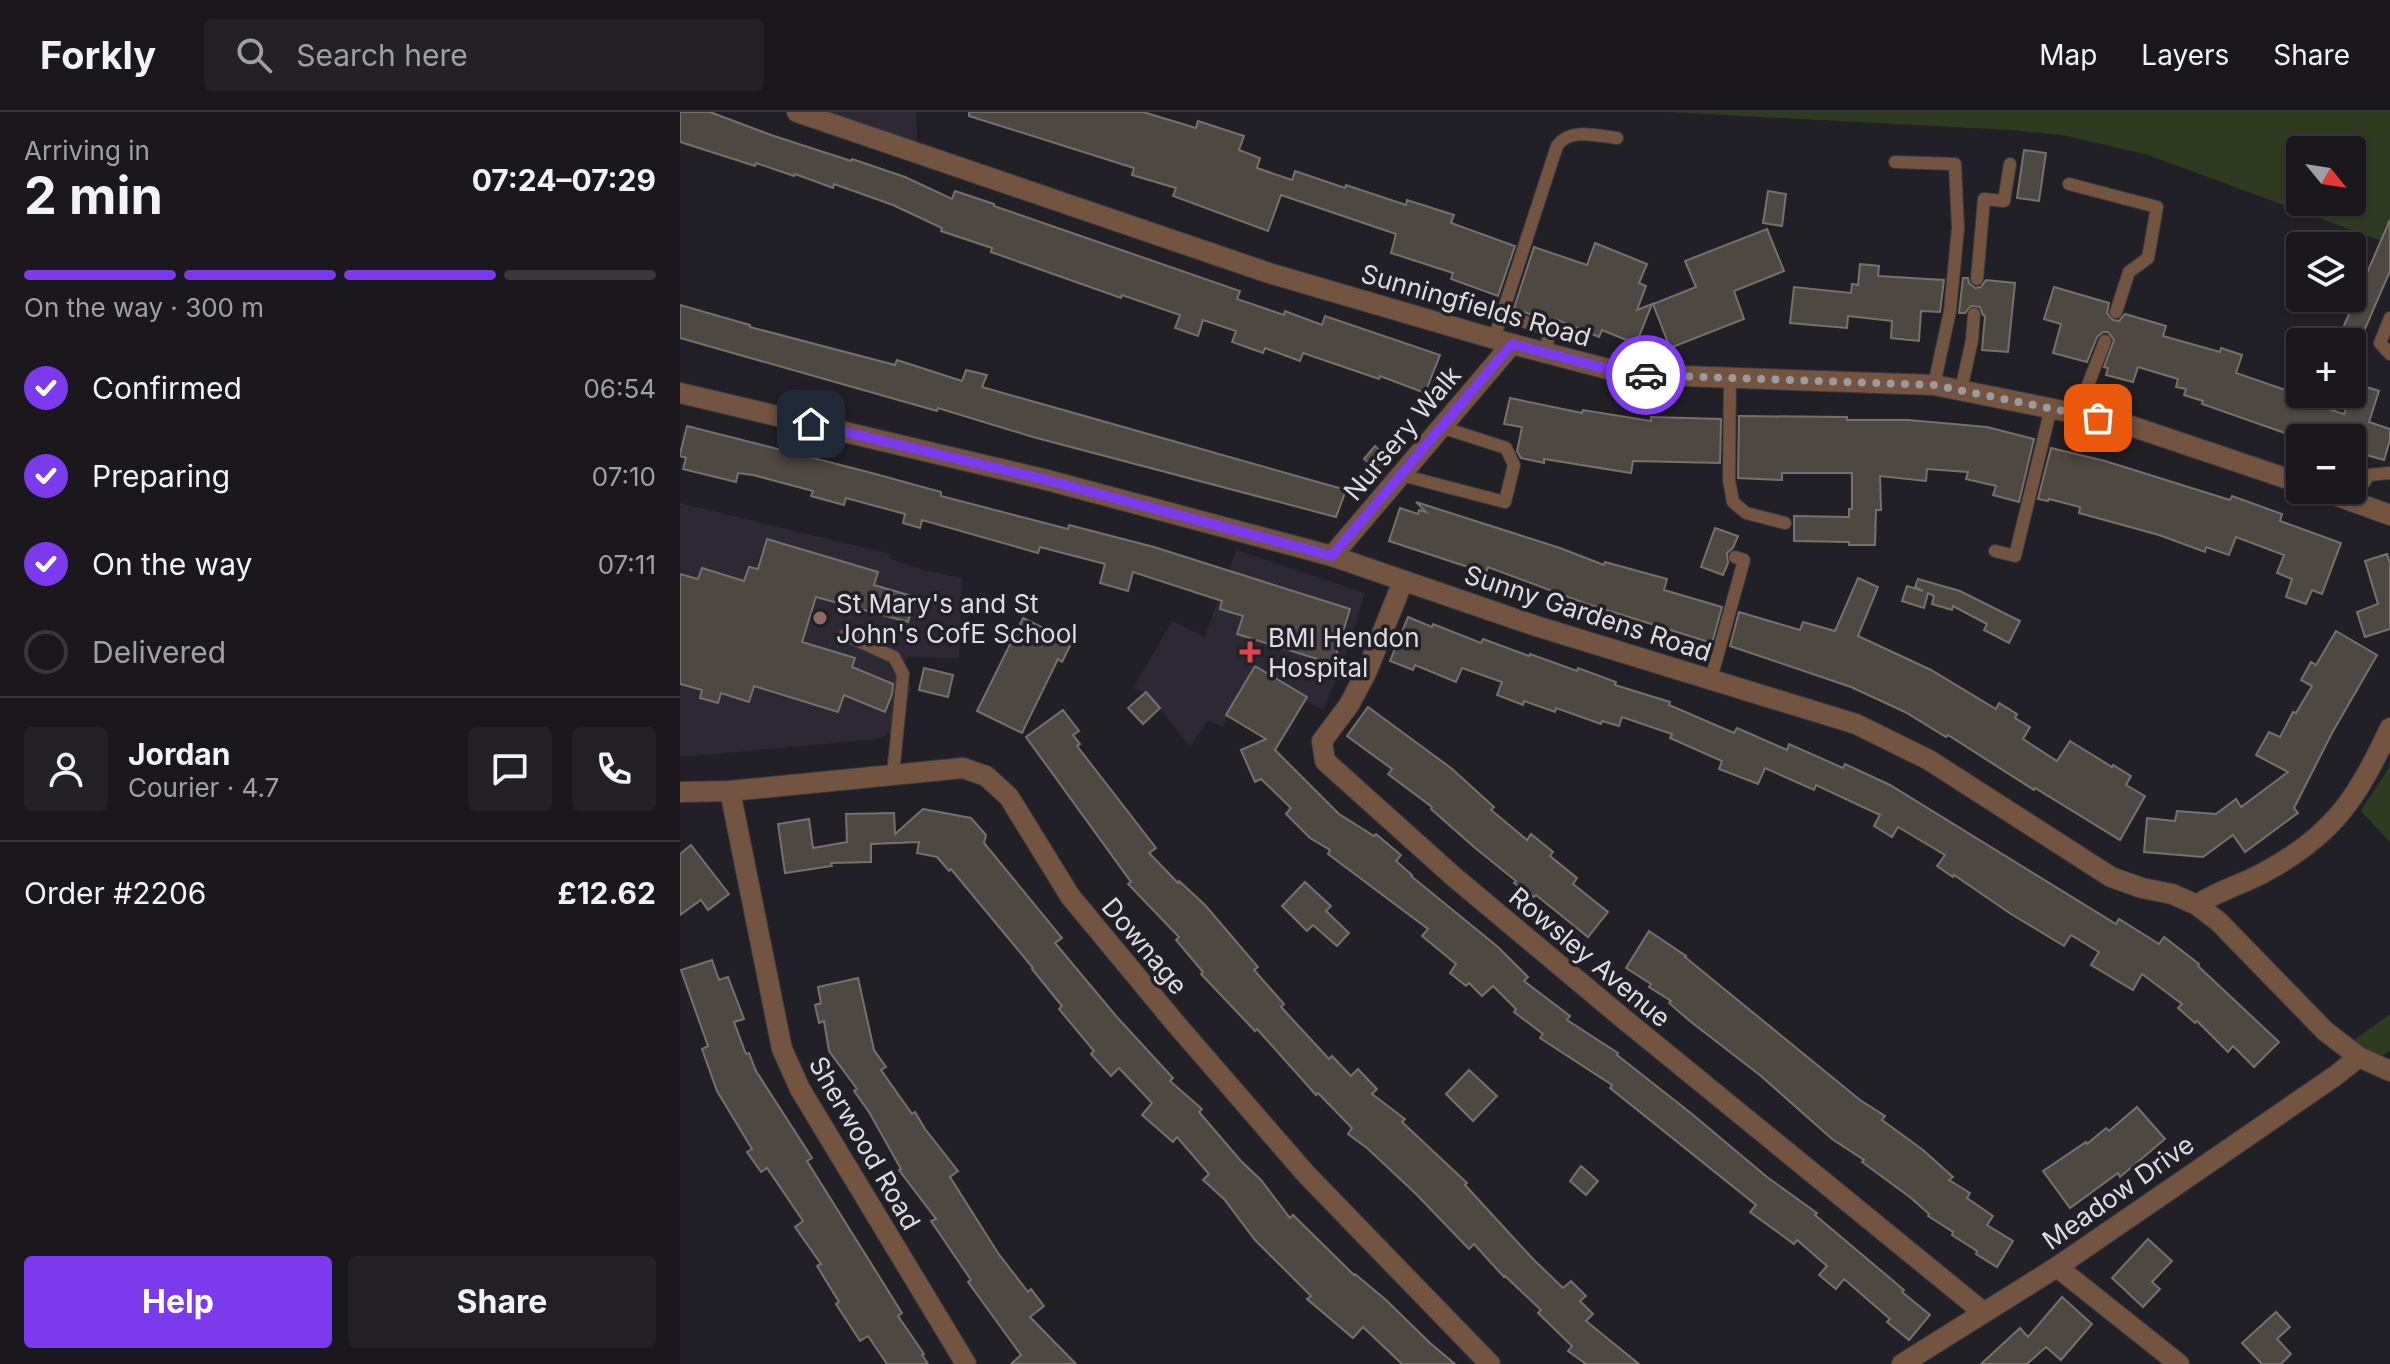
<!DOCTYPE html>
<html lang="en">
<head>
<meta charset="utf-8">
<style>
  :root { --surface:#1a181d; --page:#232126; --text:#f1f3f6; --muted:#9fa0a4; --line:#38373b; --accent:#7c3aed }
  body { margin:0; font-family:Inter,sans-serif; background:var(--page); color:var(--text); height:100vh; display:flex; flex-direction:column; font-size:30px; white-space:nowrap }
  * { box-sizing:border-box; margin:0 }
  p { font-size:26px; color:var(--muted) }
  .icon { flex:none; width:44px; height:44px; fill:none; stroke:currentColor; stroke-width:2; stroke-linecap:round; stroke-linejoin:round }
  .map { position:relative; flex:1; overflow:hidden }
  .side { display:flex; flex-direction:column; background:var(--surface); width:680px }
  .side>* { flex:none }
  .needle { width:52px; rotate:120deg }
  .controls { position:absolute; left:1606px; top:24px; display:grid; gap:16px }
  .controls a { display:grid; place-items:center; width:80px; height:80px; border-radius:8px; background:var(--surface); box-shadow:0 2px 6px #0004,0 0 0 2px var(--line); font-size:40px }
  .pin { position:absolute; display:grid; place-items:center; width:68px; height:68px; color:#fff; margin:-34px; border-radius:16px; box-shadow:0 4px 12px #0006 }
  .courier { position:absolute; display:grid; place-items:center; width:80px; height:80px; margin:-40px; border:6px solid #7c3aed; border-radius:50%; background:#fff; color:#222; box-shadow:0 2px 10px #0007 }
  .head em { font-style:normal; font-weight:700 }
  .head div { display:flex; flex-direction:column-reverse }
  .head { display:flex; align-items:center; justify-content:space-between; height:136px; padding:0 24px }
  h1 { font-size:52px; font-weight:700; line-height:60px }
  .bar { display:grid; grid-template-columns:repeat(4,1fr); gap:12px 8px; align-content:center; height:96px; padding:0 24px }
  .bar i { height:10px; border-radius:6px; background:var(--line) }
  .bar .selected { background:var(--accent) }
  .bar p { grid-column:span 4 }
  .line { display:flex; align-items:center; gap:20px; padding:0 24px; border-top:2px solid var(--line) }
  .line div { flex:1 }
  .round { display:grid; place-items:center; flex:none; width:84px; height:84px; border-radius:8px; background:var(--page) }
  ol { padding:0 24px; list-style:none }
  li { display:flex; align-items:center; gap:24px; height:88px }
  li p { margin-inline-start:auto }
  li .icon { padding:8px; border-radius:50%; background:var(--accent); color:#fff; stroke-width:4 }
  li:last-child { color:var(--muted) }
  li i { width:44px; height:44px; border:4px solid var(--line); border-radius:50% }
  .primary-button { display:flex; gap:16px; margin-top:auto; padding:16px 24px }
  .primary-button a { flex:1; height:92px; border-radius:8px; background:var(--accent); color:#fff; font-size:32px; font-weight:700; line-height:92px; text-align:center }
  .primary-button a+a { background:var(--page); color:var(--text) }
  header { display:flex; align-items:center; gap:48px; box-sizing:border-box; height:112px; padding:0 40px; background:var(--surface); border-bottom:2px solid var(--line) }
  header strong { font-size:38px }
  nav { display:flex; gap:44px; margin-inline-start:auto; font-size:28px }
  .search { width:560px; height:72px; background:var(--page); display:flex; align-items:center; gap:20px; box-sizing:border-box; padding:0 28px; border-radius:8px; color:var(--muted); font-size:30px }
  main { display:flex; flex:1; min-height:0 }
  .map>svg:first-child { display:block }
  .built { fill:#2c2834 }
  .green { fill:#2e3b21; fill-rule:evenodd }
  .building { fill:#4d4842; stroke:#76716a; stroke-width:2 }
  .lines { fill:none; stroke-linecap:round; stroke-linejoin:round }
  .service-casing { stroke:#3c3a41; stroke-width:14 }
  .minor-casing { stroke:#3c3a41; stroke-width:22 }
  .service { stroke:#725441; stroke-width:12 }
  .minor { stroke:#725441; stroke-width:20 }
  .done { stroke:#9c9a9f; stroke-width:8; stroke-dasharray:0 14.4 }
  .route { stroke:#7c3aed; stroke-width:10 }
  .education-dot { fill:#8d6e63; stroke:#222027; stroke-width:3 }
  .health-dot { fill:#e0444e; stroke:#222027; stroke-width:3 }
  .labels { text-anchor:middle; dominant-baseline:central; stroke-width:7; stroke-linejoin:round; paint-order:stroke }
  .street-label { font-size:26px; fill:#dddce0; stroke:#222027 }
  .poi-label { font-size:26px; fill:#dddce0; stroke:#222027; text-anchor:start }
</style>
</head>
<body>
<header>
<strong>Forkly</strong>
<div class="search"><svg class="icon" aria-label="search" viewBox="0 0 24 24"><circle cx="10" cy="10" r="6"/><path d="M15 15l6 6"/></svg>Search here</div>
<nav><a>Map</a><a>Layers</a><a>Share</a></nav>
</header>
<main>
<section class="side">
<div class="head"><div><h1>2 min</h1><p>Arriving in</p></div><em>07:24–07:29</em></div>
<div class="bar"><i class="selected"></i><i class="selected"></i><i class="selected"></i><i></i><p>On the way · 300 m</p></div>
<ol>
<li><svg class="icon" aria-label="check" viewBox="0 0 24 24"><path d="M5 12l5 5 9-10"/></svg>Confirmed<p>06:54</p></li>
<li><svg class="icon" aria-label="check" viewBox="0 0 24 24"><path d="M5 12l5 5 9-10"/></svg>Preparing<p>07:10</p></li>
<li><svg class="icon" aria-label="check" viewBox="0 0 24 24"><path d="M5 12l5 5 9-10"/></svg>On the way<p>07:11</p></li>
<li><i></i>Delivered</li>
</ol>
<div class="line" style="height:144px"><a class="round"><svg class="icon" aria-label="person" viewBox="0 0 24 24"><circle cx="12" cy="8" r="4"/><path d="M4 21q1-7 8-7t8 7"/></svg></a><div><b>Jordan</b><p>Courier · 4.7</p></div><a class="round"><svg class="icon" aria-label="chat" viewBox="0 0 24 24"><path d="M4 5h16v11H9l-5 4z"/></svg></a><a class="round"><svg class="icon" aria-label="phone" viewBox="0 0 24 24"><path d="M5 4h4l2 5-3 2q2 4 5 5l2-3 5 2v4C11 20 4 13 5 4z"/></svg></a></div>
<div class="line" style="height:104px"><div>Order #2206</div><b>£12.62</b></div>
<div class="primary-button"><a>Help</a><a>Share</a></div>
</section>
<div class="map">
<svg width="1710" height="1252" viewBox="0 0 1710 1252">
  <rect width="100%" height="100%" fill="#222027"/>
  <g class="built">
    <polygon points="142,0 236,0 237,31"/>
    <polygon points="0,391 210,442 209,446 247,459 282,466 279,546 227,545 225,556 231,576 221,615 198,627 0,645"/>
    <polygon points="556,438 685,481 662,555 643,598 570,560 542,615 528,608 510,634 466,581 453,576 492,509 525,525"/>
  </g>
  <g class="green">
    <path d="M988 0H1710V132L1465 42 1382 23 1331 18ZM1620 38H1672V90H1620Z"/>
    <polygon points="1710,654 1710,730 1681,699"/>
    <polygon points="1710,902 1710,939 1693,951 1666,934"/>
  </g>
  <g class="building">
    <polygon points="0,0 30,0 91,23 171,49 172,47 225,65 272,87 275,79 314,92 314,94 560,179 557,187 604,203 605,199 642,213 645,204 760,243 745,281 700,264 699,267 623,241 620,249 585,236 583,241 552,230 556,219 523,208 518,224 495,216 500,203 442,183 441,186 311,140 312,136 261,119 262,116 213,93 154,72 153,76 115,62 114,64 76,51 75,54 0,30"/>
    <polygon points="289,0 463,0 516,16 518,9 564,24 559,38 580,46 577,56 612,68 615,59 665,76 666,73 726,93 727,88 774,103 771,111 835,134 818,184 771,167 773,161 711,141 716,122 601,83 588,119 493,84 496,76 452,63 454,56 289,4"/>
    <polygon points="1344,38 1366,41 1359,89 1337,86"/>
    <polygon points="1088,79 1106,82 1102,114 1083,111"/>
    <polygon points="1710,108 1710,159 1678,233 1659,225"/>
    <polygon points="1087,117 1104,159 1054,179 1064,207 990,236 973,192 1016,175 1005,149"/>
    <polygon points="915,131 967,152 959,171 966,174 957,198 972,192 956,232 922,218 919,225 875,207 873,211 834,196 854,135 907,153"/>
    <polygon points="1180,152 1199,154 1198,164 1264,168 1260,200 1241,199 1239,229 1211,226 1212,209 1168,204 1167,216 1110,211 1114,175 1171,181 1172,172 1178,173"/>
    <polygon points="1283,166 1288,166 1289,171 1295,176 1301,175 1306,168 1335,171 1328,240 1302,238 1305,204 1303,203 1300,195 1291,194 1285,201 1279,201"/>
    <polygon points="1374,175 1429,191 1427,201 1433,208 1439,209 1445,202 1486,214 1483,224 1540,240 1541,236 1562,243 1556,261 1617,282 1632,282 1629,291 1664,302 1674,271 1699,279 1689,310 1710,317 1710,328 1704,348 1672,339 1672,326 1619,326 1522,292 1523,289 1504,283 1506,277 1496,275 1498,267 1458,255 1453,270 1426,263 1428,256 1424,255 1434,228 1428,220 1423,220 1417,225 1407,250 1373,241 1381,212 1364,207"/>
    <polygon points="0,193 70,213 70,215 215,253 217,248 282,269 286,258 307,263 302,275 666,378 656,405 353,325 258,296 257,299 0,226"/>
    <polygon points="830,286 902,301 903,298 971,309 971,305 1041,307 1040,351 953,349 951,361 864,347 864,351 841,346 837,339 842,315 824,312"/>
    <polygon points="1059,304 1167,305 1167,308 1228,308 1307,315 1354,327 1339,390 1313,383 1316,374 1286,367 1288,360 1247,357 1246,369 1200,364 1201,398 1196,398 1195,433 1169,433 1169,430 1114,429 1114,404 1169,405 1169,397 1172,397 1172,361 1102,361 1102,368 1058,366"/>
    <polygon points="7,314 188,360 261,380 261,384 388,417 389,413 474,435 670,497 653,552 557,522 563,504 540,497 542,489 453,460 448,479 420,471 425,452 360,435 358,441 242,408 240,416 223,411 225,402 166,386 164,393 131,384 133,379 73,363 58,361 56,370 3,357 6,346 0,344 0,342"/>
    <polygon points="695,334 709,347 698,359 684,347"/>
    <polygon points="1371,336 1425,349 1550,388 1552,384 1602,402 1600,409 1661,431 1642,482 1632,478 1626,492 1606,485 1612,467 1597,461 1604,443 1556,425 1549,443 1526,435 1525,440 1479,423 1399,401 1400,395 1369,387 1368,389 1358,387"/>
    <polygon points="736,390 880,436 924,453 925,450 987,467 984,478 1042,495 1032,531 907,492 808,455 806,461 709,429 720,396 738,402 739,398 746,400"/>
    <polygon points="1035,416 1058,424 1053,436 1047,441 1048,451 1043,463 1021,455"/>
    <polygon points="87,427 198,460 194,473 235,485 228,510 136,485 122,530 175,546 172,555 213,572 212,582 205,600 164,583 158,600 74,574 69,590 41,581 38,591 20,586 22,578 0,572 0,462 18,467 22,456 64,469 69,455 78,457"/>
    <polygon points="1707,442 1710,452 1710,517 1685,525 1677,500 1698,492 1685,449"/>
    <polygon points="1178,466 1198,475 1178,524 1251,558 1316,597 1319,591 1337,602 1335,606 1350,615 1343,627 1377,649 1390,629 1432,655 1433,653 1451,664 1446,673 1465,684 1440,728 1355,676 1354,678 1268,623 1266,625 1225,600 1171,575 1050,534 1059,500 1120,518 1123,510 1155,519"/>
    <polygon points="1238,467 1280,479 1340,509 1329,531 1304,518 1307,512 1273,494 1272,498 1252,492 1254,484 1248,481 1244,496 1222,489 1227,474 1243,479 1235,475"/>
    <polygon points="728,505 752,515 753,512 801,531 803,527 849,544 850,542 897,559 898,556 936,570 935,573 990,590 989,593 1054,621 1057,616 1107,638 1109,632 1163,656 1165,652 1210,673 1436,812 1439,807 1479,832 1484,825 1519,852 1518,854 1599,930 1574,955 1553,934 1548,940 1517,909 1515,911 1498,896 1502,892 1462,862 1453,878 1411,853 1419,840 1391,823 1384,834 1331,802 1274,763 1273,765 1257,754 1265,743 1218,715 1212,725 1194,714 1200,703 1136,673 1134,678 1085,656 1078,672 1039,657 1042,649 990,626 992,622 942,605 939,614 922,609 921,612 876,596 875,600 844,589 843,593 817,583 822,570 782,556 776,570 735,553 733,558 710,549"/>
    <polygon points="343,506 392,530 382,550 378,547 342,621 297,599"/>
    <polygon points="1656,519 1697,543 1652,621 1614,696 1618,701 1565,740 1553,723 1523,745 1464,740 1467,706 1495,709 1497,699 1536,702 1556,687 1561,695 1608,660 1576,643 1589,620 1600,625 1613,600 1616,601 1632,574 1621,568 1631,550 1636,553"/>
    <polygon points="575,554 627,585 595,638 659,702 694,724 696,722 721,743 716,749 732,763 731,764 818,835 848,865 844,869 890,904 887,908 938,941 937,943 1012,1002 1087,1065 1137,1101 1135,1103 1224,1178 1222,1180 1250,1203 1229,1228 1207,1210 1210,1207 1164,1167 1156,1177 1139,1163 1147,1154 1117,1128 1114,1132 1070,1100 1076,1093 930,976 932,973 860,926 863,922 834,900 836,897 813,874 802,884 789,871 786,874 770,861 776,852 742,824 748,817 648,742 650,738 630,726 606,702 611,696 581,667 575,670 561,638 586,627 546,603"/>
    <polygon points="244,556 273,563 268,585 239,578"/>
    <polygon points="466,580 480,596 463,612 448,596"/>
    <polygon points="688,595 771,656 814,695 811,698 847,728 851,722 873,740 870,744 897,766 893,772 928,800 908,825 856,783 854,785 834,771 836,769 794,735 751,697 752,695 708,662 712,657 667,624"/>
    <polygon points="383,598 399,619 393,623 400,632 397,634 476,736 469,741 498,771 499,769 525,793 578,855 574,858 604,892 601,895 649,947 652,944 671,964 678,957 697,977 692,982 725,1007 722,1010 787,1071 785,1073 852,1146 883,1176 891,1169 906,1184 900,1189 913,1202 906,1209 959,1252 906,1252 888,1239 892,1234 858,1201 861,1198 825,1164 824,1165 794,1132 789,1137 735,1081 687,1036 668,1022 672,1016 638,981 636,983 577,917 575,919 521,862 523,860 496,828 499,825 448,772 451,770 346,625"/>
    <polygon points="243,697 291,706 306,723 304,731 382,826 375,831 436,904 493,966 490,969 522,997 519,1000 561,1049 581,1068 610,1106 613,1103 674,1163 675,1162 706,1188 750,1231 775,1252 722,1252 683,1215 673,1226 627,1187 631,1184 575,1128 544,1087 523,1068 529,1062 497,1025 493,1030 462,1003 472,991 439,956 431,964 411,942 414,939 379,897 382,894 352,857 353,856 271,757 269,759 257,745 237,741 239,730 191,732 191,750 151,751 152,754 105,761 98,712 129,707 133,736 167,730 166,702 214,701 215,722"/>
    <polygon points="11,733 49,782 28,798 21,788 0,803 0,742"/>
    <polygon points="625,770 651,794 646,799 669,821 657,834 633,813 627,819 602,794"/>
    <polygon points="969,819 1006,844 1005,845 1180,988 1205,1004 1202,1008 1243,1038 1273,1065 1269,1068 1290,1081 1287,1086 1313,1104 1307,1113 1333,1129 1317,1155 1296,1142 1297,1139 1272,1123 1273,1120 1248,1104 1249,1102 1231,1086 1182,1050 1184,1048 1152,1027 1081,964 1011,910 989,891 991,889 969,875 971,872 946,856"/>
    <polygon points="32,848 39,868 48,865 64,907 54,910 66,942 69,941 76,959 132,1046 127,1049 222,1201 218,1204 244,1242 242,1243 248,1252 207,1252 188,1224 180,1229 156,1192 159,1190 137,1154 141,1152 115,1115 123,1109 87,1056 81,1060 67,1040 72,1037 37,979 22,937 28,934 1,858"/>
    <polygon points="178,866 194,938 206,955 201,958 232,1002 235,1000 245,1017 278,1059 270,1065 318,1141 348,1180 351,1177 364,1194 350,1205 396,1252 331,1252 341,1243 288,1170 291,1168 251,1109 256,1107 219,1058 221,1057 189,1000 174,979 177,977 149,939 144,909 139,911 135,893 141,891 138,875"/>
    <polygon points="789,958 817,984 793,1009 766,982"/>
    <polygon points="1457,995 1485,1027 1440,1065 1438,1061 1390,1096 1363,1059 1406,1030 1407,1032 1426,1016 1429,1019"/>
    <polygon points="901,1054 918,1069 906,1083 890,1069"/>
    <polygon points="1468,1127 1492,1149 1472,1170 1480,1177 1463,1195 1432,1166"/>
    <polygon points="1382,1185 1412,1212 1381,1248 1366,1235 1347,1252 1301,1252 1340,1216 1348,1225"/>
    <polygon points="1596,1200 1610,1215 1597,1227 1611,1242 1601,1252 1582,1252 1562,1231"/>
  </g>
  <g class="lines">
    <g class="service-casing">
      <g id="service">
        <polyline points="1215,50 1275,52 1278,116 1270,199 1254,273"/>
        <polyline points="1389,72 1477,95 1468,146 1449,160 1436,200"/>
        <polyline points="1297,167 1304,87 1324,89 1330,52"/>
        <polyline points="822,201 866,218 868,223 867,241"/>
        <polyline points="1710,206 1700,231 1710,242"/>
        <path d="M814 227 877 34C890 15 917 24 937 26"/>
        <polyline points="1050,267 1049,368 1053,390 1066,401 1105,411"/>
        <polyline points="1281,278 1292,228 1294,202"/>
        <polyline points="1397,301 1425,229"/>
        <polyline points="721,363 825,390 834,353 826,336 761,315"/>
        <polyline points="1672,389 1689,363 1710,361"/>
        <polyline points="1315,439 1335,444 1371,296"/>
        <polyline points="165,523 214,545 223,562 213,663"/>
        <polyline points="1031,567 1064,448 1055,445"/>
      </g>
    </g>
    <g class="minor-casing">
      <g id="minor">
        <polyline points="117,0 589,161 832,232 947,262 1254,273 1439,310 1620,371"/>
        <polyline points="0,281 363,367 652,444 856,514 1176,612 1249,648 1431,765 1462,776 1492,782 1517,793 1539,810 1645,919 1679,945 1710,959"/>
        <polyline points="1641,378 1710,403"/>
        <polyline points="652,444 832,232"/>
        <polyline points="723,469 687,559 669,593 642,629 645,649 773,764 939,903 1303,1200"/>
        <polyline points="50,679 102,937 120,977 286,1252"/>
        <polyline points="0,680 50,679 283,656 306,664 329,685 390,784 496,912 626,1062 810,1252"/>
        <path d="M1517 793C1537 779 1561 773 1583 761 1654 723 1677 686 1710 616"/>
        <polyline points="1377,1155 1499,1252"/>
        <polyline points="1222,1252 1377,1155 1655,964 1679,945"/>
      </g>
    </g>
    <use href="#service" class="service"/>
    <use href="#minor" class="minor"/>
  </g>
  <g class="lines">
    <polyline class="done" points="966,263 1254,273 1418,306"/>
    <polyline class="route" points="131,312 363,367 652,444 832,232 947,262 966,263"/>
  </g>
  <circle class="education-dot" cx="140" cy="506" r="8"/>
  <path class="health-dot" d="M566 528h8v8h8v8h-8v8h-8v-8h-8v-8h8z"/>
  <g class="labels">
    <g class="street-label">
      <text transform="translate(796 193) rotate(16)">Sunningfields Road</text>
      <text transform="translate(722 321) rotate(-50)">Nursery Walk</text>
      <text transform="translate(908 501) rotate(18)">Sunny Gardens Road</text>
      <text transform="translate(465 834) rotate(50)">Downage</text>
      <text transform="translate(910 845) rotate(40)">Rowsley Avenue</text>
      <text transform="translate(185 1031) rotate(60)">Sherwood Road</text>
      <text transform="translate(1438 1080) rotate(-35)">Meadow Drive</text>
    </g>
    <g class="poi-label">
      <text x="156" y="491">St Mary's and St<tspan x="156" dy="30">John's CofE School</tspan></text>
      <text x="588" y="525">BMI Hendon<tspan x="588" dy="30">Hospital</tspan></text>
    </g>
  </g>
</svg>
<div class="controls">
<a><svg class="needle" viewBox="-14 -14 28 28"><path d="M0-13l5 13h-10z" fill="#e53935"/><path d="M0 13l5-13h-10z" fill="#9fa0a4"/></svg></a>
<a><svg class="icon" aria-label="layers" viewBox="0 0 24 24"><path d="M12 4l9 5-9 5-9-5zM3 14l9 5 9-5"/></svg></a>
<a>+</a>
<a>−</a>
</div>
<div class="pin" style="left:1418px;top:306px;background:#ea580c"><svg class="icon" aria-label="bag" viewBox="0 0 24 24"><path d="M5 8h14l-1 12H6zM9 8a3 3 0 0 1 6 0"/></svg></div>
<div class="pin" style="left:131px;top:312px;background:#1f2937"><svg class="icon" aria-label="home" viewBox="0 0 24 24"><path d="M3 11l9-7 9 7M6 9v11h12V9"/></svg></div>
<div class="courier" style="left:966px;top:263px"><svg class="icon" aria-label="car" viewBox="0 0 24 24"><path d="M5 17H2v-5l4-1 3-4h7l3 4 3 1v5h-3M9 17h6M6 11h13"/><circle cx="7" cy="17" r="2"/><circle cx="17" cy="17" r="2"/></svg></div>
</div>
</main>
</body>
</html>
